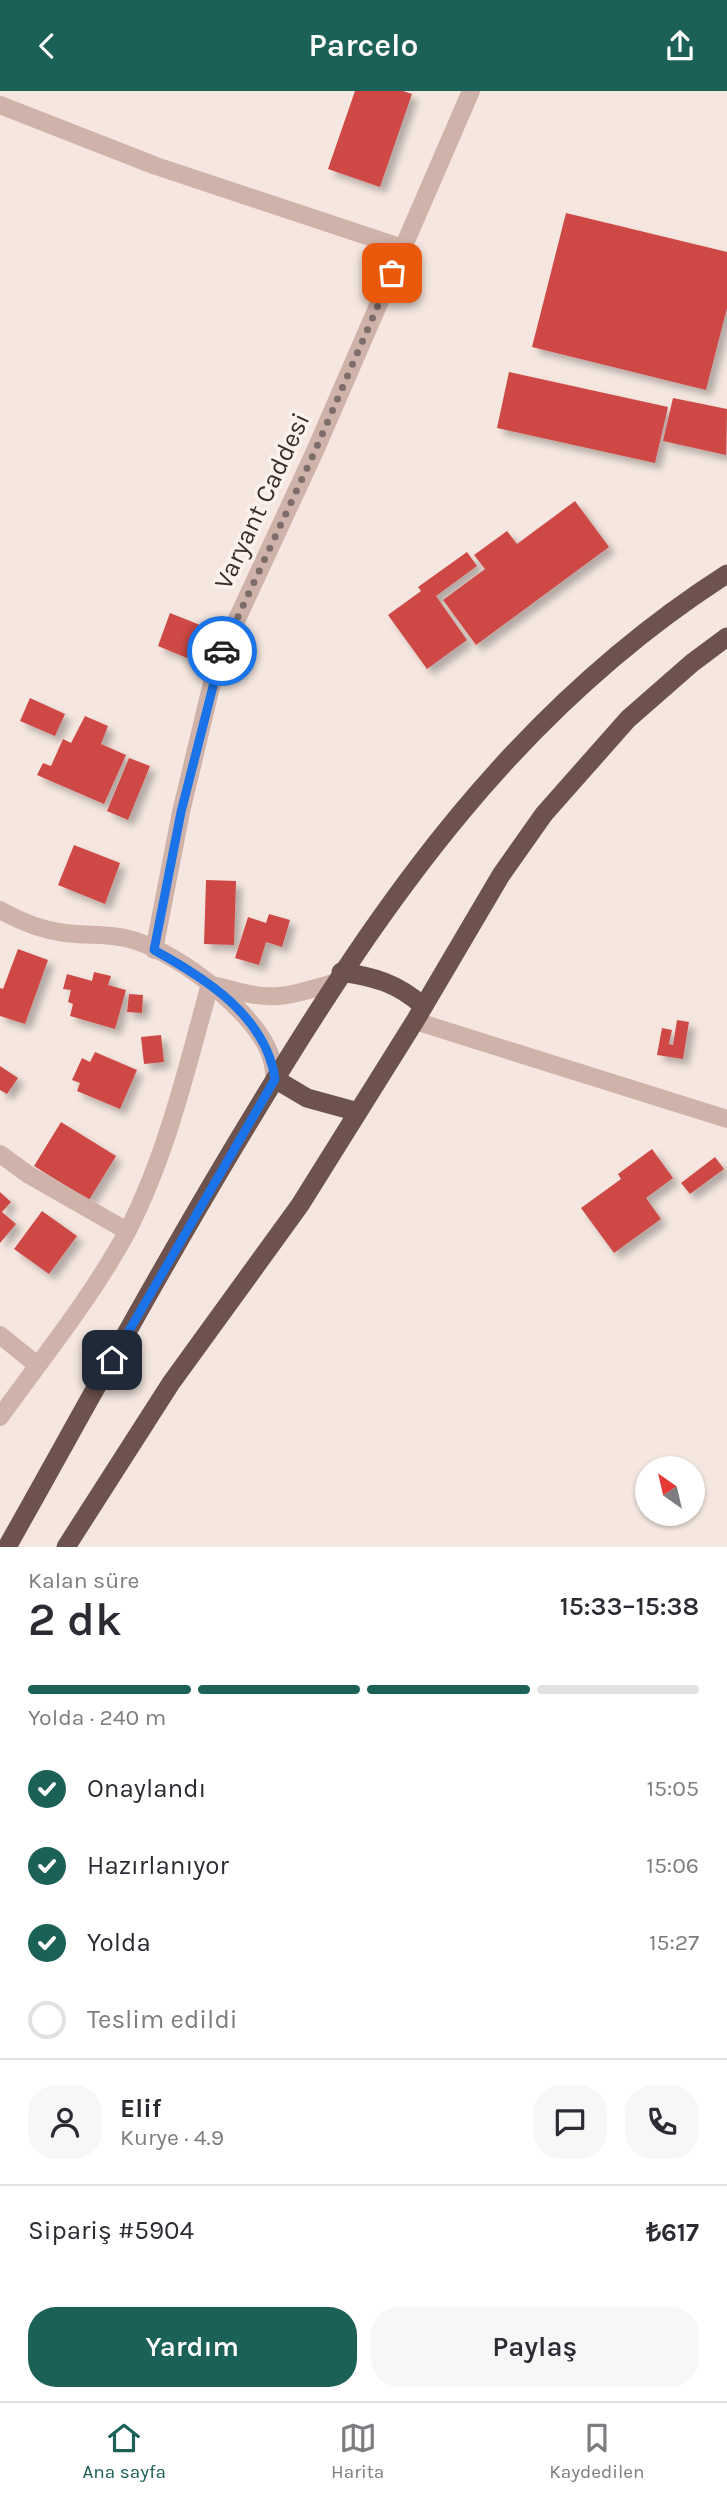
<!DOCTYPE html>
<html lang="tr">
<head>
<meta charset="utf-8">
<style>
  :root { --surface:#fff; --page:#f7f7f7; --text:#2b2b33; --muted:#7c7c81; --line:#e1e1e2; --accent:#1c6157 }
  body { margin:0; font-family:Karla,sans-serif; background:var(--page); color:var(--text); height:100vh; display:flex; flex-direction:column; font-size:26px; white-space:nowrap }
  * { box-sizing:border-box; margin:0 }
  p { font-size:23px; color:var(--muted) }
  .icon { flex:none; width:38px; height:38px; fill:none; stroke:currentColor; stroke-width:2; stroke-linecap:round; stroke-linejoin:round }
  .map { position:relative; height:1456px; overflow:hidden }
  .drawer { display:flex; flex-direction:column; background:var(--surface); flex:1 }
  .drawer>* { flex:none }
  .needle { width:46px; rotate:326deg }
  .fabs { position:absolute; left:635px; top:1365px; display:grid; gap:14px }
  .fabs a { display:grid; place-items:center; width:70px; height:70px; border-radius:50%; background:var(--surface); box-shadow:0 2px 5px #0004; font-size:35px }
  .pin { position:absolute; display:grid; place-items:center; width:60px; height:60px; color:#fff; margin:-30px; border-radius:14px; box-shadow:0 4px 10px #0006 }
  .courier { position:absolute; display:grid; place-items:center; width:70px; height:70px; margin:-35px; border:5px solid #1a73e8; border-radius:50%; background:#fff; color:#222; box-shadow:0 2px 9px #0007 }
  .overview em { font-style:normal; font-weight:600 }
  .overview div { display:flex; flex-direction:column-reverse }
  .overview { display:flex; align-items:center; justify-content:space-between; height:119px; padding:0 28px }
  h1 { font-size:46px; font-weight:600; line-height:52px }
  .bar { display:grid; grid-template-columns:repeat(4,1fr); gap:10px 7px; align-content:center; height:84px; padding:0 28px }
  .bar i { height:9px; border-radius:5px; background:var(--line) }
  .bar .selected { background:var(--accent) }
  .bar p { grid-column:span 4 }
  .line { display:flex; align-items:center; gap:18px; padding:0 28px; border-top:2px solid var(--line) }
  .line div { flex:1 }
  .round { display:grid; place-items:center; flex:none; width:74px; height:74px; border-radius:28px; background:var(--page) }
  ol { padding:0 28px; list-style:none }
  li { display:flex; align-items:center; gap:21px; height:77px }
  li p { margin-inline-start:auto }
  li .icon { padding:7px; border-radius:50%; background:var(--accent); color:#fff; stroke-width:4 }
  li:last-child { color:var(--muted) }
  li i { width:38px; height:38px; border:4px solid var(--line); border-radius:50% }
  .button { display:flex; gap:14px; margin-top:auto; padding:14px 28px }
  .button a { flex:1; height:80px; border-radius:28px; background:var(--accent); color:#fff; font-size:28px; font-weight:600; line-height:80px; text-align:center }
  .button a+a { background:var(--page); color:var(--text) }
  header { display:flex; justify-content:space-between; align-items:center; height:91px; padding:0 28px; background:var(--accent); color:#fff; font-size:32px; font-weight:600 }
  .menu { display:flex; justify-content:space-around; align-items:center; height:98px; border-top:2px solid var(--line); background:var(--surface); font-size:19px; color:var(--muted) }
  .menu a { display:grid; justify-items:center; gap:4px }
  .menu .selected { color:var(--accent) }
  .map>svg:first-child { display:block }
  .building { fill:#ce4945; filter:url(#shadow) }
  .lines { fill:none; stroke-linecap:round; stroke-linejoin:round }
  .minor { stroke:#cfb3aa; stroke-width:18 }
  .tertiary { stroke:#cfb3aa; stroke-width:18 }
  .trunk { stroke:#6e524e; stroke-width:19 }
  .done { stroke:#7d6d6a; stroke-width:7; stroke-dasharray:0 12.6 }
  .route { stroke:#1a73e8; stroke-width:9 }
  .labels { text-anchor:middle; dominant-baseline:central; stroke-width:7; stroke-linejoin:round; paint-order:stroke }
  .street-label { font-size:26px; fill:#3c2c2a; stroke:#fcf2ed }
</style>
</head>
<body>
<header><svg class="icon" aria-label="back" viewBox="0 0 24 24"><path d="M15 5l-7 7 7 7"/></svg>Parcelo<svg class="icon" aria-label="share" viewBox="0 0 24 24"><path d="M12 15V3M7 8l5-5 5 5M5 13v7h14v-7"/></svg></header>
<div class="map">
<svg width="727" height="1456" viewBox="0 0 727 1456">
  <defs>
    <filter id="shadow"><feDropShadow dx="6" dy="6" stdDeviation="3.5" flood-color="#0004"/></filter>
  </defs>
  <rect width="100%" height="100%" fill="#f5e7e0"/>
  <g class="building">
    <polygon points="355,0 403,0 412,3 380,96 328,78"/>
    <polygon points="566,122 727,161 727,217 706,299 532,256"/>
    <polygon points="509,281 668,316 655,372 497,337"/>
    <polygon points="673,307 727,318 726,364 663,350"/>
    <polygon points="575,410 609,456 476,554 443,509 485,478 474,464 507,440 517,453"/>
    <polygon points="467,461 477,475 436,505 467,549 427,578 388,524 421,500 418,496"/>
    <polygon points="170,522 200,534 187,567 158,555"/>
    <polygon points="30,607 65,623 55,645 20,630"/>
    <polygon points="85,625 108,635 101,653 126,664 104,713 37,684 43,672 51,675 63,648 71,652"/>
    <polygon points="129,667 150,675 128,729 107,720"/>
    <polygon points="74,754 120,772 105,813 58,794"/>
    <polygon points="206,789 236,790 234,854 204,853"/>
    <polygon points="269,823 290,829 282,856 266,851 259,874 235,867 248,826 266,832"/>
    <polygon points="18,858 48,869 25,933 0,925 0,897 3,898"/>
    <polygon points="94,881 111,885 108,894 126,899 115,938 70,925 73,913 68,911 71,899 63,898 67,883 92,890"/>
    <polygon points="129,903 143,904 142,922 127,921"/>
    <polygon points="677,929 689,931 683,968 657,964 662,937 672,939 669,953 673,954"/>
    <polygon points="161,944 164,971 144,973 141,946"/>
    <polygon points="95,961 137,979 120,1018 77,1000 80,992 72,989 82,967 90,971"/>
    <polygon points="0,975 18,987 7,1003 0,999"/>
    <polygon points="61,1031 116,1065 89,1109 34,1075"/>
    <polygon points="652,1058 673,1087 646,1107 661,1128 614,1162 581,1117 621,1088 618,1083"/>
    <polygon points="715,1066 724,1078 690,1103 681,1092"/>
    <polygon points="0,1101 11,1111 2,1121 16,1133 0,1152"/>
    <polygon points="42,1120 77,1145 49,1183 14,1158"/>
  </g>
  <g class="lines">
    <g class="minor">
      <polyline points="0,14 156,75 403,157"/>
      <polyline points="415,930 727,1028"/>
      <polyline points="0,1063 29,1084 127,1140"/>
      <polyline points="0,1244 37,1274"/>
      <path d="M0 1326C43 1266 92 1206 127 1141 167 1063 187 977 210 893"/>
    </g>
    <g class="tertiary">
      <path d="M0 819C21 831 41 839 65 842 85 845 105 842 125 847 172 857 245 913 267 956 272 966 274 977 275 988"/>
      <polyline points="154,859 181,721 217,571 315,360 471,0"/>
      <path d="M217 895C271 911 280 907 334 892"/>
    </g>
    <g class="trunk">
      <path d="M341 881C375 886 397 892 423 915"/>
      <polyline points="275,988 307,1007 358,1021"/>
      <path d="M7 1456C89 1310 169 1162 257 1018 384 808 516 618 727 483"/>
      <polyline points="66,1456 171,1292 300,1114 415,930 501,784 544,723 628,628 692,572 727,546"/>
    </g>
  </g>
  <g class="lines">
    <polyline class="done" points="222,560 315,360 392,182"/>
    <path class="route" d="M112 1269 275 988C266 925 205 887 154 859L181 721 222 560"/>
  </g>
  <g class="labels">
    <g class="street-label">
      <text transform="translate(262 410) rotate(-65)">Varyant Caddesi</text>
    </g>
  </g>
</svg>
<div class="fabs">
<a><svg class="needle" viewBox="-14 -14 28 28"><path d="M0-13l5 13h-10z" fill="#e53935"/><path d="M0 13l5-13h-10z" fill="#7c7c81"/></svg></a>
</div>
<div class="pin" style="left:392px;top:182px;background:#ea580c"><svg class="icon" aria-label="bag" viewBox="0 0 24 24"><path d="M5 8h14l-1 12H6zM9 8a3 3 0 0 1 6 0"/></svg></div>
<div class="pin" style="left:112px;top:1269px;background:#1f2937"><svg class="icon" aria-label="home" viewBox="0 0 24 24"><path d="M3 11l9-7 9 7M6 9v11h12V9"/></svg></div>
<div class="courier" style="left:222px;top:560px"><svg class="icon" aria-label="car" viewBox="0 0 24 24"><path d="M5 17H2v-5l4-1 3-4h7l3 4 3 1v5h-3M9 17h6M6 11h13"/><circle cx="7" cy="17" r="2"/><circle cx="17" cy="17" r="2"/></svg></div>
</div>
<section class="drawer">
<div class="overview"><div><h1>2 dk</h1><p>Kalan süre</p></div><em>15:33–15:38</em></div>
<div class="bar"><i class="selected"></i><i class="selected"></i><i class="selected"></i><i></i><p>Yolda · 240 m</p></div>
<ol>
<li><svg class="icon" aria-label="check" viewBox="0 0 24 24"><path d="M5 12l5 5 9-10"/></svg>Onaylandı<p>15:05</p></li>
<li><svg class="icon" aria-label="check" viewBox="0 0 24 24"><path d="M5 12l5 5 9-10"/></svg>Hazırlanıyor<p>15:06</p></li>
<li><svg class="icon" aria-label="check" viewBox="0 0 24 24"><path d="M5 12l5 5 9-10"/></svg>Yolda<p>15:27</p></li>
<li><i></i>Teslim edildi</li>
</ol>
<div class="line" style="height:126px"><a class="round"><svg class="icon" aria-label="person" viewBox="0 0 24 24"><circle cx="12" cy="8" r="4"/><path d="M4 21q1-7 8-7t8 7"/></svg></a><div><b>Elif</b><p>Kurye · 4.9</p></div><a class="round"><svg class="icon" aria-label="chat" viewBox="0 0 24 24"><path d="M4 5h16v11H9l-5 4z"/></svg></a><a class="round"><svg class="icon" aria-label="phone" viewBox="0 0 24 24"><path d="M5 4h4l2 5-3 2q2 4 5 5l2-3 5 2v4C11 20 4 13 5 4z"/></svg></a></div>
<div class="line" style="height:91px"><div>Sipariş #5904</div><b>₺617</b></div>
<div class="button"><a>Yardım</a><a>Paylaş</a></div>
</section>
<nav class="menu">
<a class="selected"><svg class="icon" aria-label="home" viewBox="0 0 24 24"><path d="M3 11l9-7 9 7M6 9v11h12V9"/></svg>Ana sayfa</a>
<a><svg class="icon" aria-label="map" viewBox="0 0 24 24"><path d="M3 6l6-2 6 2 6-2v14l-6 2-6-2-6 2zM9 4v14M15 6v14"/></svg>Harita</a>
<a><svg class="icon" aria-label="saved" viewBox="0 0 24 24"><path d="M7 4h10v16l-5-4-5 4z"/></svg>Kaydedilen</a>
</nav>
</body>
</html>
